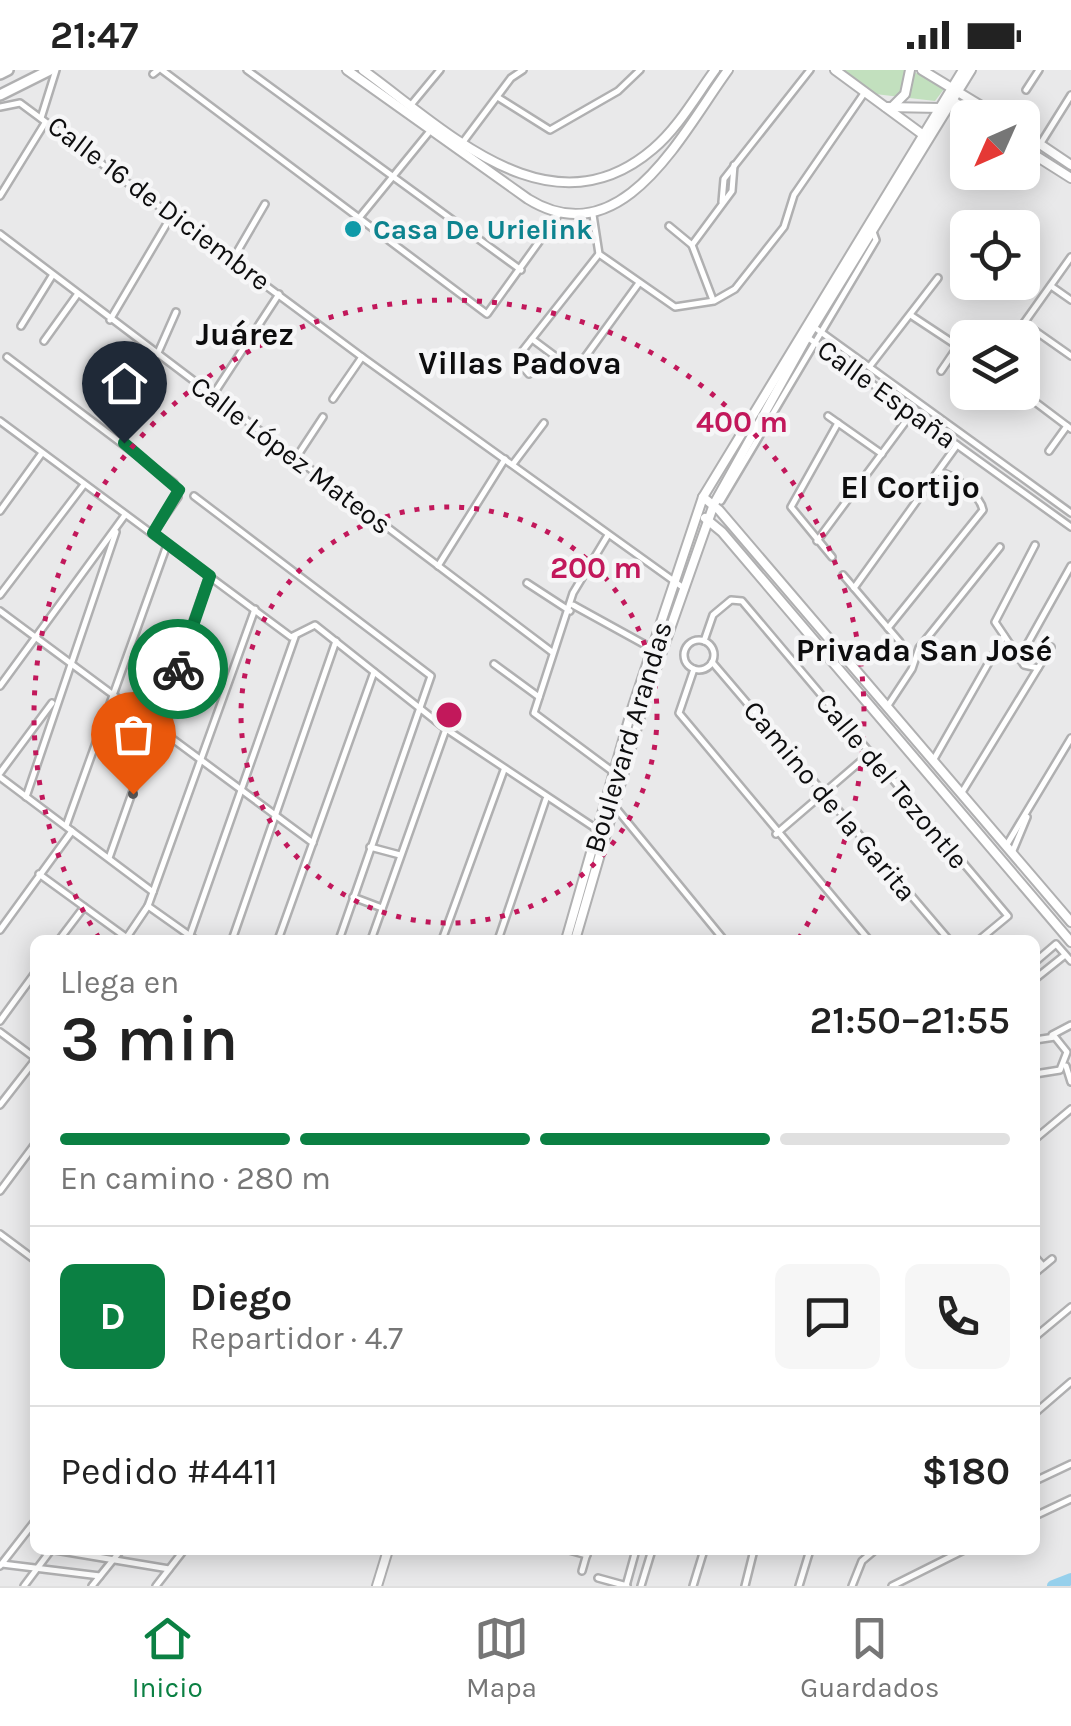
<!DOCTYPE html>
<html lang="es">
<head>
<meta charset="utf-8">
<style>
  :root { --surface:#fff; --page:#f6f6f6; --text:#222; --muted:#767676; --line:#e0e0e0; --accent:#0b8043 }
  body { margin:0; font-family:Karla,sans-serif; background:var(--page); color:var(--text); height:100vh; display:flex; flex-direction:column; font-size:38px; white-space:nowrap }
  * { box-sizing:border-box; margin:0 }
  p { font-size:32px; color:var(--muted) }
  .icon { flex:none; width:55px; height:55px; fill:none; stroke:currentColor; stroke-width:2; stroke-linecap:round; stroke-linejoin:round }
  .map { position:relative; flex:1; overflow:hidden }
  .side { position:absolute; left:30px; top:865px; width:1010px; height:620px; display:flex; flex-direction:column; background:var(--surface); border-radius:15px; box-shadow:0 5px 25px #0003 }
  .side>* { flex:none }
  .needle { width:65px; rotate:225deg }
  .tools { position:absolute; left:950px; top:30px; display:grid; gap:20px }
  .tools a { display:grid; place-items:center; width:90px; height:90px; border-radius:15px; background:var(--surface); box-shadow:0 5px 25px #0003; font-size:50px }
  .pin { position:absolute; display:grid; place-items:center; width:85px; height:85px; color:#fff; margin:-102px -42px; border-radius:50% 50% 50% 0; rotate:-45deg; box-shadow:0 0 10px #0007 }
  .pin .icon { rotate:45deg }
  .courier { position:absolute; display:grid; place-items:center; width:100px; height:100px; margin:-50px; border:8px solid #0b8043; border-radius:50%; background:#fff; color:#222; box-shadow:0 2px 12px #0007 }
  .head em { font-style:normal; font-weight:600 }
  .head div { display:flex; flex-direction:column-reverse }
  .head { display:flex; align-items:center; justify-content:space-between; height:170px; padding:0 30px }
  h1 { font-size:65px; font-weight:600; line-height:75px }
  .bar { display:grid; grid-template-columns:repeat(4,1fr); gap:15px 10px; align-content:center; height:120px; padding:0 30px }
  .bar i { height:12px; border-radius:8px; background:var(--line) }
  .bar .on { background:var(--accent) }
  .bar p { grid-column:span 4 }
  .line { display:flex; align-items:center; gap:25px; padding:0 30px; border-top:2px solid var(--line) }
  .line div { flex:1 }
  .round { display:grid; place-items:center; flex:none; width:105px; height:105px; border-radius:15px; background:var(--page) }
  .status { display:flex; justify-content:space-between; align-items:center; height:70px; padding:0 50px; background:var(--surface); direction:ltr }
  .status svg { height:28px; fill:currentColor }
  .dock { display:flex; justify-content:space-around; align-items:center; height:140px; border-top:2px solid var(--line); background:var(--surface); font-size:28px; color:var(--muted) }
  .dock a { display:grid; justify-items:center; gap:5px }
  .dock .on { color:var(--accent) }
  .map>svg:first-child { display:block }
  .green { fill:#c2e0be }
  .lines { fill:none; stroke-linecap:round; stroke-linejoin:round }
  .river { stroke:#96d0ec; stroke-width:12 }
  .street-casing { stroke:#b0b0b1; stroke-width:10 }
  .secondary-casing { stroke:#b0b0b1; stroke-width:12 }
  .primary-casing { stroke:#b0b0b1; stroke-width:14 }
  .street { stroke:#fff; stroke-width:5 }
  .secondary { stroke:#fff; stroke-width:8 }
  .primary { stroke:#fff; stroke-width:9 }
  .done { stroke:#5a5a5b; stroke-width:10; stroke-dasharray:0 18 }
  .route { stroke:#0b8043; stroke-width:12 }
  .ring { fill:none; stroke:#c2185b; stroke-width:5; stroke-dasharray:5 10 }
  .culture-dot { fill:#0f9aa8; stroke:#f6f6f7; stroke-width:4 }
  .labels { text-anchor:middle; dominant-baseline:central; stroke-width:9; stroke-linejoin:round; paint-order:stroke }
  .street-label { font-size:28px; fill:#0d0d0e; stroke:#f6f6f7 }
  .culture-label { font-size:28px; font-weight:bold; fill:#0d838f; stroke:#f6f6f7; text-anchor:start }
  .quarter-label { font-size:32px; font-weight:bold; fill:#0d0d0e; stroke:#f6f6f7 }
  .centre { fill:#c2185b; stroke:#f6f6f7; stroke-width:5 }
  .ring-label { font-size:30px; text-anchor:middle; font-weight:bold; fill:#c2185b; stroke:#f6f6f7; stroke-width:9; stroke-linejoin:round; paint-order:stroke }
</style>
</head>
<body>
<div class="status"><b>21:47</b><svg viewBox="0 0 49 12"><path d="M0 12V9h3v3zM5 12V6h3v6zM10 12V3h3v9zM15 12V0h3v12zM26 1h20v11H26zM47 4h2v5h-2z"/></svg></div>
<div class="map">
<svg width="1071" height="1516" viewBox="0 0 1071 1516">
  <rect width="100%" height="100%" fill="#e9e9ea"/>
  <polygon class="green" points="840,0 911,0 944,19 935,31 875,24"/>
  <g class="lines">
    <polyline class="river" points="1053,1516 1071,1509"/>
    <g class="street-casing">
      <g id="street">
        <polyline points="162,0 487,244 559,144"/>
        <polyline points="247,0 521,200"/>
        <polyline points="153,4 158,0"/>
        <polyline points="1026,20 1039,0"/>
        <polyline points="499,28 550,60 618,21 640,0"/>
        <polyline points="411,35 440,0"/>
        <polyline points="0,37 20,33 362,287 685,519"/>
        <polyline points="41,48 56,0"/>
        <polyline points="463,72 511,8 523,0"/>
        <polyline points="1041,73 1071,25"/>
        <polyline points="0,126 45,53"/>
        <polyline points="722,132 724,109 810,0"/>
        <polyline points="593,145 599,184 675,237 714,231 735,219 784,157 794,125 865,22"/>
        <polyline points="359,148 430,61"/>
        <polyline points="669,156 692,175"/>
        <polyline points="0,164 552,582"/>
        <polyline points="1071,187 1024,253 1071,286"/>
        <polyline points="233,189 265,134"/>
        <polyline points="1051,216 1071,230"/>
        <polyline points="713,230 692,175 732,121 734,95"/>
        <polyline points="912,246 968,283"/>
        <polyline points="110,250 172,145"/>
        <polyline points="21,256 52,206"/>
        <polyline points="814,257 1071,443"/>
        <polyline points="807,267 1071,457"/>
        <polyline points="532,269 575,301 639,213"/>
        <polyline points="44,271 77,225"/>
        <polyline points="157,285 176,242"/>
        <polyline points="7,287 174,413 178,427 153,463"/>
        <polyline points="870,296 938,208"/>
        <polyline points="941,301 958,276"/>
        <polyline points="529,304 516,289 599,184"/>
        <polyline points="1022,322 1071,359"/>
        <polyline points="213,325 279,224"/>
        <polyline points="333,329 362,287"/>
        <polyline points="987,334 995,322"/>
        <polyline points="828,346 882,384"/>
        <polyline points="0,351 291,567 315,555 446,659 598,760"/>
        <polyline points="1049,381 1067,356"/>
        <polyline points="296,388 323,347"/>
        <polyline points="513,394 544,353"/>
        <polyline points="194,426 431,606 339,870"/>
        <polyline points="721,431 876,170 872,159"/>
        <polyline points="0,441 42,383"/>
        <polyline points="608,465 573,523 534,643 620,707"/>
        <polyline points="817,471 912,343"/>
        <polyline points="1035,475 995,552 1024,595 1038,598"/>
        <polyline points="832,487 791,437 838,353"/>
        <polyline points="438,496 505,389"/>
        <polyline points="843,505 900,572"/>
        <polyline points="527,513 570,541"/>
        <polyline points="854,518 957,375"/>
        <polyline points="0,525 83,416"/>
        <polyline points="573,535 651,578"/>
        <polyline points="0,541 313,773"/>
        <path d="M888 558 983 440C980 425 954 404 938 402"/>
        <circle cx="699" cy="585" r="15"/>
        <polyline points="704,571 713,545 731,530 742,531 1008,846 979,870"/>
        <polyline points="1019,589 1071,496"/>
        <polyline points="712,592 949,870"/>
        <polyline points="494,594 539,627"/>
        <polyline points="694,599 679,643 869,870"/>
        <polyline points="0,616 125,445"/>
        <polyline points="887,637 912,599 919,578 1000,477"/>
        <polyline points="934,689 1004,566"/>
        <polyline points="0,703 52,633"/>
        <polyline points="0,707 153,822"/>
        <polyline points="961,724 1051,577"/>
        <polyline points="26,727 116,462"/>
        <polyline points="615,737 724,870"/>
        <polyline points="66,756 167,475"/>
        <polyline points="776,764 868,685"/>
        <polyline points="1006,776 1071,668"/>
        <polyline points="370,777 400,785"/>
        <polyline points="1012,783 1027,747"/>
        <polyline points="109,788 209,506"/>
        <polyline points="39,804 127,868"/>
        <polyline points="353,827 382,838"/>
        <polyline points="148,836 196,870"/>
        <polyline points="0,860 72,761"/>
        <polyline points="190,865 295,567"/>
        <polyline points="59,870 84,837"/>
        <polyline points="125,870 148,836 255,539"/>
        <polyline points="232,870 336,571"/>
        <polyline points="278,870 374,602"/>
        <polyline points="371,870 446,659"/>
        <polyline points="442,870 504,700"/>
        <polyline points="498,870 546,729"/>
        <polyline points="1035,892 1056,874 1071,891"/>
        <polyline points="1035,909 1065,885"/>
        <polyline points="0,951 35,903"/>
        <polyline points="0,962 35,988"/>
        <polyline points="1052,965 1071,955"/>
        <polyline points="1035,970 1055,967 1067,982 1060,1000 1035,1004"/>
        <polyline points="1066,996 1071,1012"/>
        <polyline points="0,1035 35,990"/>
        <polyline points="1035,1069 1071,1039"/>
        <polyline points="0,1121 35,1074"/>
        <polyline points="0,1164 35,1190"/>
        <polyline points="1035,1187 1043,1196"/>
        <polyline points="1035,1203 1052,1189"/>
        <polyline points="1035,1267 1071,1237"/>
        <polyline points="1035,1343 1071,1312"/>
        <polyline points="1035,1411 1071,1394"/>
        <polyline points="1035,1446 1071,1429"/>
        <polyline points="55,1480 169,1499"/>
        <polyline points="569,1480 587,1485"/>
        <polyline points="2,1494 100,1506"/>
        <polyline points="0,1496 35,1451"/>
        <polyline points="582,1501 588,1480"/>
        <polyline points="598,1508 627,1516"/>
        <polyline points="24,1516 51,1480"/>
        <polyline points="92,1516 121,1480"/>
        <polyline points="156,1516 184,1480"/>
        <polyline points="626,1516 636,1480"/>
        <polyline points="641,1516 652,1480"/>
        <polyline points="693,1516 704,1480"/>
        <polyline points="745,1516 754,1480"/>
        <polyline points="799,1516 810,1480"/>
        <polyline points="852,1516 862,1491 875,1480"/>
        <polyline points="892,1516 964,1480"/>
      </g>
    </g>
    <g class="secondary-casing">
      <g id="secondary">
        <path d="M347 0 528 129C622 187 682 63 728 0"/>
        <path d="M363 0C446 60 550 167 653 79 678 58 696 26 715 0"/>
        <polyline points="835,0 922,64"/>
        <polyline points="922,0 1001,48"/>
        <polyline points="949,28 978,48"/>
        <polyline points="886,37 941,38"/>
        <polyline points="892,37 905,24 910,0"/>
        <polyline points="1022,62 1071,95"/>
        <polyline points="1022,77 1071,108"/>
        <polyline points="703,427 719,440 1071,852"/>
        <polyline points="705,448 722,462 1071,872"/>
        <polyline points="566,870 632,639 703,427 963,0"/>
        <polyline points="575,870 645,630 714,434 807,267 971,0"/>
        <polyline points="377,1516 388,1480"/>
      </g>
    </g>
    <g class="primary-casing">
      <g id="primary">
        <polyline points="0,4 8,0"/>
        <polyline points="0,25 50,0"/>
      </g>
    </g>
    <use href="#street" class="street"/>
    <use href="#secondary" class="secondary"/>
    <use href="#primary" class="primary"/>
  </g>
  <g class="lines">
    <polyline class="done" points="133,724 178,599"/>
    <polyline class="route" points="124,373 179,420 153,463 210,506 178,599"/>
  </g>
  <g class="ring">
    <circle cx="449" cy="645" r="208"/>
    <path d="M99 868A415 415 0 1 1 799 868"/>
  </g>
  <circle class="culture-dot" cx="353" cy="159" r="10"/>
  <g class="labels">
    <g class="street-label">
      <text transform="translate(159 133) rotate(37)">Calle 16 de Diciembre</text>
      <text transform="translate(887 324) rotate(36)">Calle España</text>
      <text transform="translate(291 385) rotate(37)">Calle López Mateos</text>
      <text transform="translate(628 667) rotate(-73)">Boulevard Arandas</text>
      <text transform="translate(892 711) rotate(50)">Calle del Tezontle</text>
      <text transform="translate(830 731) rotate(50)">Camino de la Garita</text>
    </g>
    <g class="culture-label">
      <text x="373" y="159">Casa De Urielink</text>
    </g>
    <g class="quarter-label">
      <text x="245" y="264">Juárez</text>
      <text x="520" y="293">Villas Padova</text>
      <text x="910" y="417">El Cortijo</text>
      <text x="924" y="580">Privada San José</text>
    </g>
  </g>
  <circle cx="449" cy="645" r="15" class="centre"/>
  <g class="ring-label">
    <text x="742" y="362">400 m</text>
    <text x="596" y="508">200 m</text>
  </g>
</svg>
<div class="tools">
<a><svg class="needle" viewBox="-14 -14 28 28"><path d="M0-13l5 13h-10z" fill="#e53935"/><path d="M0 13l5-13h-10z" fill="#767676"/></svg></a>
<a><svg class="icon" aria-label="locate" viewBox="0 0 24 24"><circle cx="12" cy="12" r="6"/><path d="M12 2v4M12 18v4M2 12h4M18 12h4"/></svg></a>
<a><svg class="icon" aria-label="layers" viewBox="0 0 24 24"><path d="M12 4l9 5-9 5-9-5zM3 14l9 5 9-5"/></svg></a>
</div>
<div class="pin" style="left:133px;top:724px;background:#ea580c"><svg class="icon" aria-label="bag" viewBox="0 0 24 24"><path d="M5 8h14l-1 12H6zM9 8a3 3 0 0 1 6 0"/></svg></div>
<div class="pin" style="left:124px;top:373px;background:#1f2937"><svg class="icon" aria-label="home" viewBox="0 0 24 24"><path d="M3 11l9-7 9 7M6 9v11h12V9"/></svg></div>
<div class="courier" style="left:178px;top:599px"><svg class="icon" aria-label="bike" viewBox="0 0 24 24"><circle cx="6" cy="16" r="4"/><circle cx="18" cy="16" r="4"/><path d="M6 16l4-8h5l3 8M10 8l3 8H6M13 5h3"/></svg></div>
<section class="side">
<div class="head"><div><h1>3 min</h1><p>Llega en</p></div><em>21:50–21:55</em></div>
<div class="bar"><i class="on"></i><i class="on"></i><i class="on"></i><i></i><p>En camino · 280 m</p></div>
<div class="line" style="height:180px"><b class="round" style="background:var(--accent);color:#fff">D</b><div><b>Diego</b><p>Repartidor · 4.7</p></div><a class="round"><svg class="icon" aria-label="chat" viewBox="0 0 24 24"><path d="M4 5h16v11H9l-5 4z"/></svg></a><a class="round"><svg class="icon" aria-label="phone" viewBox="0 0 24 24"><path d="M5 4h4l2 5-3 2q2 4 5 5l2-3 5 2v4C11 20 4 13 5 4z"/></svg></a></div>
<div class="line" style="height:130px"><div>Pedido #4411</div><b>$180</b></div>
</section>
</div>
<nav class="dock">
<a class="on"><svg class="icon" aria-label="home" viewBox="0 0 24 24"><path d="M3 11l9-7 9 7M6 9v11h12V9"/></svg>Inicio</a>
<a><svg class="icon" aria-label="map" viewBox="0 0 24 24"><path d="M3 6l6-2 6 2 6-2v14l-6 2-6-2-6 2zM9 4v14M15 6v14"/></svg>Mapa</a>
<a><svg class="icon" aria-label="saved" viewBox="0 0 24 24"><path d="M7 4h10v16l-5-4-5 4z"/></svg>Guardados</a>
</nav>
</body>
</html>
